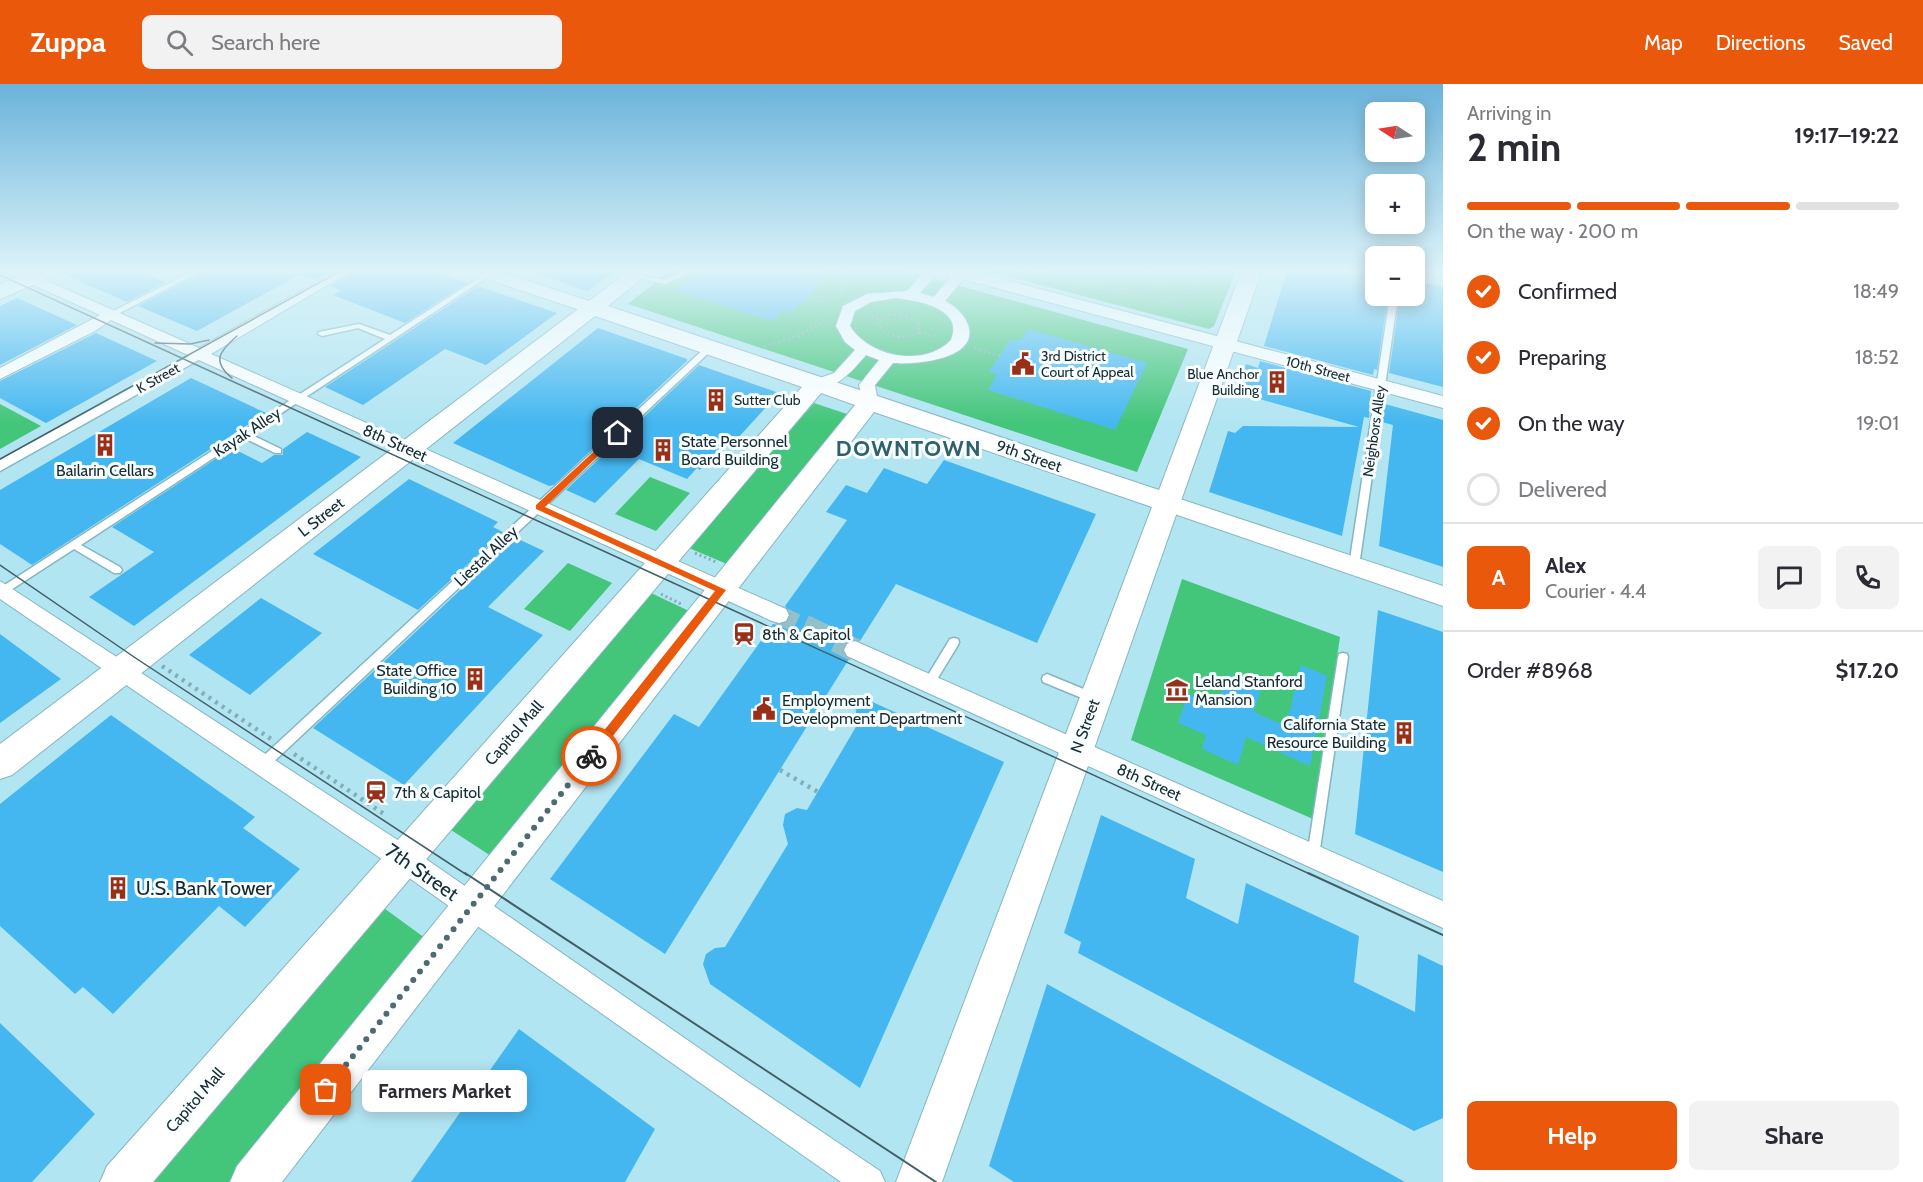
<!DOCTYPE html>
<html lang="en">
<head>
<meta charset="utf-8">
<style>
  :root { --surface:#fff; --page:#f2f2f3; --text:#2b2b33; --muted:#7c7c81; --line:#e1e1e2; --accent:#ea580c }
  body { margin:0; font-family:Cabin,sans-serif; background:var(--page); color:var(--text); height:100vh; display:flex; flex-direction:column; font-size:22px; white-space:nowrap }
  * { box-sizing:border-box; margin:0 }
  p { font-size:20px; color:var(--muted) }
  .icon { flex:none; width:33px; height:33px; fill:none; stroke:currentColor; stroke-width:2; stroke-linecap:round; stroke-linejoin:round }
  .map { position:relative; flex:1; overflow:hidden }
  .panel { display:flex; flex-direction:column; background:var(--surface); width:480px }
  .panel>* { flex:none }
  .needle { width:39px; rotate:282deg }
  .tools { position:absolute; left:1365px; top:18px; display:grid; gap:12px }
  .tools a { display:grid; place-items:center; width:60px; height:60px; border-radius:9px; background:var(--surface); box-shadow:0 3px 15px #0003; font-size:30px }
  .pin { position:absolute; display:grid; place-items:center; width:51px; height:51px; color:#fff; margin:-26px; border-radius:12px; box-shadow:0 3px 9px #0006 }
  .courier { position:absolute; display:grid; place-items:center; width:60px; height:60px; margin:-30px; border:4px solid #ea580c; border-radius:50%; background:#fff; color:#222; box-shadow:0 2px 8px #0007 }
  .bubble { position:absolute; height:42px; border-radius:9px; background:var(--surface); box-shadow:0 3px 15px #0003; font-size:20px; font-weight:700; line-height:42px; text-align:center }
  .headline em { font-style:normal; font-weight:700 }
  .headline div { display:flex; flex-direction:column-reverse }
  .headline { display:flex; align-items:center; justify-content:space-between; height:102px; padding:0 24px }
  h1 { font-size:39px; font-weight:700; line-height:45px }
  .bar { display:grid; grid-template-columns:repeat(4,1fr); gap:9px 6px; align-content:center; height:72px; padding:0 24px }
  .bar i { height:8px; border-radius:4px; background:var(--line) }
  .bar .current { background:var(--accent) }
  .bar p { grid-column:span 4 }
  .line { display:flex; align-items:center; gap:15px; padding:0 24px; border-top:2px solid var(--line) }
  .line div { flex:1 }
  .round { display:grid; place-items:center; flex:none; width:63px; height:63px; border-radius:9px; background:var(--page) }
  ol { padding:0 24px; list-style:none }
  li { display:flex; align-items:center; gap:18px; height:66px }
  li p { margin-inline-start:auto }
  li .icon { padding:6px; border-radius:50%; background:var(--accent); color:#fff; stroke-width:4 }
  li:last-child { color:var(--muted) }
  li i { width:33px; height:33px; border:3px solid var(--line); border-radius:50% }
  .cta { display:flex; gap:12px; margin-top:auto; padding:12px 24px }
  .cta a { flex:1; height:69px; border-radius:9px; background:var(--accent); color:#fff; font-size:24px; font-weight:700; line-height:69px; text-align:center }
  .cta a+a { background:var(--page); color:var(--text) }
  header { display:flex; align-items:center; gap:36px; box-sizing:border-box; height:84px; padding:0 30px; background:var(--accent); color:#fff }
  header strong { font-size:28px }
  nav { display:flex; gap:33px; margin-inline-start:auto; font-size:21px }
  .search { width:420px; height:54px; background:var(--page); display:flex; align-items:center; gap:15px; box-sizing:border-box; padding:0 21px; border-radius:9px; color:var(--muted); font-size:22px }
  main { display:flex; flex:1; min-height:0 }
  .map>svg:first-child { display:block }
  .green { fill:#43c57a }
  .building { fill:#45b7f0 }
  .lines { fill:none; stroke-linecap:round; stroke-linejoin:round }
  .minor-tunnel-far1 { stroke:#93c0cb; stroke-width:19; stroke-dasharray:19 9; stroke-linecap:butt }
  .minor-tunnel { stroke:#93c0cb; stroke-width:23; stroke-dasharray:23 12; stroke-linecap:butt }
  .service-casing { stroke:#84b6c2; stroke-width:3 }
  .pedestrian-casing { stroke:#84b6c2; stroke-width:3 }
  .minor-casing { stroke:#84b6c2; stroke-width:2 }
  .tertiary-casing { stroke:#84b6c2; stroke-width:2 }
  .secondary-casing { stroke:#84b6c2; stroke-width:2 }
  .primary-casing { stroke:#84b6c2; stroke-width:2 }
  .path-far1 { stroke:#83adb7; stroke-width:3; stroke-dasharray:2 3; stroke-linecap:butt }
  .path { stroke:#83adb7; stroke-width:4.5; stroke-dasharray:3 5; stroke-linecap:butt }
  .service { fill:#fff; fill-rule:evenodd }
  .pedestrian { fill:#fff; fill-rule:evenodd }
  .minor { fill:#fff; fill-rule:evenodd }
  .tertiary { fill:#fff; fill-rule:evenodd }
  .secondary { fill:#fff; fill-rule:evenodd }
  .primary { fill:#fff; fill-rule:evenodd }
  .tram-far1 { stroke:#425f66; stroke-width:1.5 }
  .tram { stroke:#425f66; stroke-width:2 }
  .route { fill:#ea580c }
  .done { stroke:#4d6b73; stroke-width:6; stroke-dasharray:0 10.8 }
  .labels { text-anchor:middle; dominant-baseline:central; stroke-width:6; stroke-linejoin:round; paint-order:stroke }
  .far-poi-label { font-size:14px; fill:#162a2f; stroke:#f8fdff; text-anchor:start }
  .far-street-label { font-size:14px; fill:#162a2f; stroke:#f8fdff }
  .street-label { font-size:16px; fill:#162a2f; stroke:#f8fdff }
  .poi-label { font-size:16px; fill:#162a2f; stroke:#f8fdff; text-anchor:start }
  .near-street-label { font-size:20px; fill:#162a2f; stroke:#f8fdff }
  .near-poi-label { font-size:20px; fill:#162a2f; stroke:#f8fdff; text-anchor:start }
  .district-label { font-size:22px; font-weight:bold; letter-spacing:1.5px; fill:#2f606b; stroke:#f8fdff }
</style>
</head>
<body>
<header>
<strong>Zuppa</strong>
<div class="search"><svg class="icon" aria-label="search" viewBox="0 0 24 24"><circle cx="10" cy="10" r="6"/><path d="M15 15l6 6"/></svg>Search here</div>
<nav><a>Map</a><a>Directions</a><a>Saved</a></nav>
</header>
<main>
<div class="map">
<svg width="1443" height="1098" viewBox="0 0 1443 1098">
  <rect width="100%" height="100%" fill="#b2e5f2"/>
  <g class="green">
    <polygon points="671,186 903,186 1188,265 1137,388 628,220"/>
    <polygon points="984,186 1236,186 1214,242 1209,245"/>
    <polygon points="814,319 847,330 727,480 689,464"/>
    <polygon points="0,320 41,342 0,365"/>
    <polygon points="650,393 690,409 656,447 615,430"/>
    <polygon points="568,479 612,499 570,547 524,525"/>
    <polygon points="1182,495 1340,553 1313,735 1131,656"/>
    <polygon points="651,509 689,527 491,772 448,744"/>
    <polygon points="381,822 425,854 229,1098 144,1098"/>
  </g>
  <g class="building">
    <polygon points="63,186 136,186 166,198 127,218 61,189"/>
    <polygon points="207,186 334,186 315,196 299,191 197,247 138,222"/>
    <polygon points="355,186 430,186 467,199 405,239 333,211 341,206 330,202"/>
    <polygon points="533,186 617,186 587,207 532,188"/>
    <polygon points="702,186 755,188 758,186 825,186 815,196 814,198 821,200 793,228 782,227 772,237 677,207"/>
    <polygon points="1287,186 1376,186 1376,212 1388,212 1377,286 1374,285 1373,291 1264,262"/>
    <polygon points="1414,196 1443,203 1443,303 1389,289 1400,212 1414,212"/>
    <polygon points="478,202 557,229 486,281 445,265 363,321 325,303"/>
    <polygon points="17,214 77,241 0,281 0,222"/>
    <polygon points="598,244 687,275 687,277 554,401 549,402 453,359"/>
    <polygon points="1028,245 1147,279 1115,346 988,306 997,291 989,288 1010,256 1021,256"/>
    <polygon points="96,249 157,277 46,339 0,314 0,297"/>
    <polygon points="1260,277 1371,307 1369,334 1364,333 1342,452 1209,408 1228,347 1235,349 1243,342 1359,343 1238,309 1246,280 1258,284"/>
    <polygon points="699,281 779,309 736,356 729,353 700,386 697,384 687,395 639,375 595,419 566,406"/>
    <polygon points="191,294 266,329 32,481 0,460 0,406"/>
    <polygon points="1385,320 1443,336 1443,483 1379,462 1393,341 1382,338"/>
    <polygon points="307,348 361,373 134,542 89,513 154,468 112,443 232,364 262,379 274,371 283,371 283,365"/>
    <polygon points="944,376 1096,430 1037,559 896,500 860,557 854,555 845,559 842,567 849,575 665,870 550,795 674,630 699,643 773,540 780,541 788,538 791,530 785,522 847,436 826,428 846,401 867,409 884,384 927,400"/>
    <polygon points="409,395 498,438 493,443 503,448 418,526 313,470"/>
    <polygon points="516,454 544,467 488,523 543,551 404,701 313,644"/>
    <polygon points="261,514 322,549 250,611 189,571"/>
    <polygon points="1378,526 1443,548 1443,788 1355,750"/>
    <polygon points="0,550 61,595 0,639"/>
    <polygon points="1301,581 1327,592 1310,682 1246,653 1238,681 1202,665 1206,651 1178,639 1188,609 1217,622 1227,590 1261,604 1254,628 1286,642"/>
    <polygon points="866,615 1004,678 860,1004 710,900 703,880 706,870 715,864 725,863 788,760 783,741 785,730 797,724 807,726 860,636 856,629 855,617"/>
    <polygon points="111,631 255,733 243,744 300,785 245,843 219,822 113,930 83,903 75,910 0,842 0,720"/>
    <polygon points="1101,731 1195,775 1186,814 1238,840 1246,799 1359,852 1354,898 1415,928 1418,870 1443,882 1443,1034 1414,1047 1078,869 1081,858 1064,849"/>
    <polygon points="1047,900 1405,1098 1014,1098 989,1082"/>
    <polygon points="0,939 95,1030 32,1098 0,1098"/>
    <polygon points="519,945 655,1045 625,1098 411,1098"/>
  </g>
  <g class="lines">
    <polyline class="minor-tunnel-far1" points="779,531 807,544"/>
    <polyline class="minor-tunnel" points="804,542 855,566"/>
    <g class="service-casing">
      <g id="service">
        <polygon points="196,186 203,186 114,232 107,230"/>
        <polygon points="491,186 498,186 250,350 281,365 281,369 275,369 244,354 81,461 120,483 122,486 120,489 114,489 74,465 0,513 0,504 385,255 358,244 322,252 318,250 319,248 359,240 390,251"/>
        <polygon points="685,186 692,186 666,200 630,192 633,190 665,196"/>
        <polygon points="1390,212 1398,212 1359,482 1354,486 1349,482"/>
        <polygon points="707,262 714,264 267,684 263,685 259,684 257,680 259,676"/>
        <polygon points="954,554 958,555 959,558 958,561 933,602 929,604 925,602 923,599 925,596 950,555"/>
        <polygon points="1343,569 1347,570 1348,573 1319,772 1318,776 1313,778 1308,776 1307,772 1338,573 1339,570"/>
        <polygon points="1047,590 1098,611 1100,614 1098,617 1094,619 1043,598 1042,595 1043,592"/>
      </g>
    </g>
    <g class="pedestrian-casing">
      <polygon id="pedestrian" points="200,266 206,270 204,273 0,387 0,376"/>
    </g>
    <g class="minor-casing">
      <g id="minor">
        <polygon points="6,186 22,186 199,264 338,186 353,186 211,270 786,525 789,531 786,537 779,539 772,537 111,236 95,247 0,295 0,284 100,231 7,189"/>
        <path d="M926 186H940L920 209 934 213 956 186H966L968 189 945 217C955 222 964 230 968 241 980 276 913 281 893 279L875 301 878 318 876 321H864L859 301 879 276 866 271C852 287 835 309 811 303L809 300 811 297 834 289 855 266 845 258 836 242 843 222 867 210 907 207ZM895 214C916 216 965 224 951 256 924 284 869 273 850 242L855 227 871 218Z"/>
        <polygon points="1420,186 1443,186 1443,193 1422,189"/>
        <polygon points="0,497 413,766 748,998 880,1087 885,1098 841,1098 395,784 0,515"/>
        <polygon points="855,557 1443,817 1443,844 847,572 844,566 847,560"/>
      </g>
    </g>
    <g class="tertiary-casing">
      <g id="tertiary">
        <polygon points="469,186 494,186 598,220 601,224 598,228 586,228 472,190"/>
        <polygon points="942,186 968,186 1443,312 1443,324 944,190"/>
        <polygon points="1168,411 1443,502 1443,522 1160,425 1156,419 1160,413"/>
      </g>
    </g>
    <g class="secondary-casing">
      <polygon id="secondary" points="630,186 652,186 608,222 1159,406 1242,186 1262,186 942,1098 896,1098 1152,423 874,328 282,1098 230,1098 237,1082 855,321 821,309 153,1098 100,1098 107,1082 802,303 595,232 12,691 0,695 0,660"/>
    </g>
    <g class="primary-casing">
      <polygon id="primary" points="33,186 61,186 57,190 0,215 0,200"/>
    </g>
    <g class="path-far1">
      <polyline points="1034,186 1178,222 1186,217 1200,186"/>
      <polyline points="1151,186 1166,210 1193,234"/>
      <polyline points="840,212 846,197 842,186"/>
      <polyline points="808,213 833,221"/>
      <path d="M901 230 918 237 919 248C904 256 890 254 879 242V237L889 231Z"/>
      <polyline points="867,231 880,236"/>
      <polyline points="919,248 939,253"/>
      <polyline points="764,263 800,251 825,236"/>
      <polyline points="974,264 1000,272"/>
      <polyline points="695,469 716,478"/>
      <polyline points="661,510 681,520"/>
    </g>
    <g class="path">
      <polyline points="162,582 271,655"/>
      <polyline points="294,670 387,732"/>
      <polyline points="780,686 818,708"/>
    </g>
    <use href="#service" class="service"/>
    <use href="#pedestrian" class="pedestrian"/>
    <use href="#minor" class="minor"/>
    <use href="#tertiary" class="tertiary"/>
    <use href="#secondary" class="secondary"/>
    <use href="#primary" class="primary"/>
    <g class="tram-far1">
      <polyline points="0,191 1312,791"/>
      <polyline points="155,259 190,260 209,256"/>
      <path d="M232 294C211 277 220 267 237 252"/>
      <polyline points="0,375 342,186"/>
      <polyline points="0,481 137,575 467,791"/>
    </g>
    <g class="tram">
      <polyline points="465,789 936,1098"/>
      <polyline points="1308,789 1443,851"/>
    </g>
  </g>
  <linearGradient id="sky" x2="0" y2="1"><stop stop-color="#6ab3db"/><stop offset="0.55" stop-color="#dcf3f9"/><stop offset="1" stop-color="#dcf3f9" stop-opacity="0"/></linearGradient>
  <rect width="1443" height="339" fill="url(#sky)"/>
  <polygon class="route" points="615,348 622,349 545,423 726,506 595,675 591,676 587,675 587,668 715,507 536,425 536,421"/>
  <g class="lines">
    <polyline class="done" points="326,1006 591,672"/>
  </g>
  <defs>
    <g id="civic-bare" transform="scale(1.8)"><path d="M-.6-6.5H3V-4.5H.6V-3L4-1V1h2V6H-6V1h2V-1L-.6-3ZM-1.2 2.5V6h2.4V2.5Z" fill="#983018" stroke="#f8fdff" stroke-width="2.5" paint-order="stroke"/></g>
    <g id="building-bare" transform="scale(1.8)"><path d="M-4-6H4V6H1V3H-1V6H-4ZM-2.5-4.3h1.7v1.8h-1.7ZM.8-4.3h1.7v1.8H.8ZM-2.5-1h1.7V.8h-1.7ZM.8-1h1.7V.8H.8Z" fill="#983018" stroke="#f8fdff" stroke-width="2.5" paint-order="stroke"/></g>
    <g id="station-bare" transform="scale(1.8)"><path d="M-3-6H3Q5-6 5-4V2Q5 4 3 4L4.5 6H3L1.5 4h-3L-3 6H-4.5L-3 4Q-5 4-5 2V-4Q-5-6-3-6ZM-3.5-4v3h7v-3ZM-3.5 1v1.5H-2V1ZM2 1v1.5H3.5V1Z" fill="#983018" stroke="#f8fdff" stroke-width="2.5" paint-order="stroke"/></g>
    <g id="museum-bare" transform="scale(1.8)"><path d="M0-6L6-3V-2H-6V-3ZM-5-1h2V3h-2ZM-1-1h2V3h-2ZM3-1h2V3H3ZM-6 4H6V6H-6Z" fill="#983018" stroke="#f8fdff" stroke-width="2.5" paint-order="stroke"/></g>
  </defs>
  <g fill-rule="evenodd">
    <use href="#civic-bare" x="1023" y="280"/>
    <use href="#building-bare" x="1277" y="298"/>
    <use href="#building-bare" x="716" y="316"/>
    <use href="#building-bare" x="105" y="361"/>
    <use href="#building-bare" x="663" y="366"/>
    <use href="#station-bare" x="744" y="550"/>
    <use href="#building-bare" x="475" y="595"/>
    <use href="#museum-bare" x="1177" y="606"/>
    <use href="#civic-bare" x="764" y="625"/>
    <use href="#building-bare" x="1404" y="649"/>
    <use href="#station-bare" x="376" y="708"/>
    <use href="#building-bare" x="118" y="804"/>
  </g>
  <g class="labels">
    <g class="far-poi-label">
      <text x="1041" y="272">3rd District<tspan x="1041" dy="16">Court of Appeal</tspan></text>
      <text x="1259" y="290" text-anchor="end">Blue Anchor<tspan x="1259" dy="16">Building</tspan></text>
      <text x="734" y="316">Sutter Club</text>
    </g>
    <g class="far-street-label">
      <text transform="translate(1318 285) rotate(15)">10th Street</text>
      <text transform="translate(158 294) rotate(-29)">K Street</text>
      <text transform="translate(1374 347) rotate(-82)">Neighbors Alley</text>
    </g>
    <g class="street-label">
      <text transform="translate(247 348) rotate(-33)">Kayak Alley</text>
      <text transform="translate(395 359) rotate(24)">8th Street</text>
      <text transform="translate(1029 372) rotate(19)">9th Street</text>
      <text transform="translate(321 433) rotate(-38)">L Street</text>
      <text transform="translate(486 472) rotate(-43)">Liestal Alley</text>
      <text transform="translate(1085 642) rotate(-70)">N Street</text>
      <text transform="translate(514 649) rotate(-49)">Capitol Mall</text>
      <text transform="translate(1149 698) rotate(24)">8th Street</text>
      <text transform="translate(195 1016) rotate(-49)">Capitol Mall</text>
    </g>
    <g class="poi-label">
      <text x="681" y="357">State Personnel<tspan x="681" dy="18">Board Building</tspan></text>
      <text x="105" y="386" text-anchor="middle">Bailarin Cellars</text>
      <text x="762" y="550">8th &amp; Capitol</text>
      <text x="457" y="586" text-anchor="end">State Office<tspan x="457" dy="18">Building 10</tspan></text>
      <text x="1195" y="597">Leland Stanford<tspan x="1195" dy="18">Mansion</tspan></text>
      <text x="782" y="616">Employment<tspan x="782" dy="18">Development Department</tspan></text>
      <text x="1386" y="640" text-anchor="end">California State<tspan x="1386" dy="18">Resource Building</tspan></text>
      <text x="394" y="708">7th &amp; Capitol</text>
    </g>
    <g class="near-street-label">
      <text transform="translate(422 788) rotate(35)">7th Street</text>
    </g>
    <g class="near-poi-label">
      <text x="136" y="804">U.S. Bank Tower</text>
    </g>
    <g class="district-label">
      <text x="909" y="364">DOWNTOWN</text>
    </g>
  </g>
</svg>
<div class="tools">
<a><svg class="needle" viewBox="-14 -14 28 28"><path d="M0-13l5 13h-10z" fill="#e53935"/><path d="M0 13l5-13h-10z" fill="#7c7c81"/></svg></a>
<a>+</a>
<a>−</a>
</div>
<div class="pin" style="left:326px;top:1006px;background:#ea580c"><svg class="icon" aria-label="bag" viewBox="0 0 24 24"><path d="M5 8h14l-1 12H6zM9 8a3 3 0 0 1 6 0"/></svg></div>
<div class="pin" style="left:618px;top:349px;background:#1f2937"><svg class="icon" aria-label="home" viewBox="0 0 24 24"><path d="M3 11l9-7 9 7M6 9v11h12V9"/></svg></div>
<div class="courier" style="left:591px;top:672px"><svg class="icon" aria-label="bike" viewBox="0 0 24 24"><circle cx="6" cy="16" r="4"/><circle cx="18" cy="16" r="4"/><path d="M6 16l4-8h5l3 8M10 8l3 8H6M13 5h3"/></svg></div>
<div class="bubble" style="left:362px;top:986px;width:165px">Farmers Market</div>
</div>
<section class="panel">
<div class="headline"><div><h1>2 min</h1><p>Arriving in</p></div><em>19:17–19:22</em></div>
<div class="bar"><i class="current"></i><i class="current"></i><i class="current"></i><i></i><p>On the way · 200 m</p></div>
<ol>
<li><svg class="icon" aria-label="check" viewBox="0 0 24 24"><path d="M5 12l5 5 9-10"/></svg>Confirmed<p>18:49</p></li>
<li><svg class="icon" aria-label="check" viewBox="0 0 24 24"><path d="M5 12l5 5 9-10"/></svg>Preparing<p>18:52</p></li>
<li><svg class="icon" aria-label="check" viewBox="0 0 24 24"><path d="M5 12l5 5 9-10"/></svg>On the way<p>19:01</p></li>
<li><i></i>Delivered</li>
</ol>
<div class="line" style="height:108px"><b class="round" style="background:var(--accent);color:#fff">A</b><div><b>Alex</b><p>Courier · 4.4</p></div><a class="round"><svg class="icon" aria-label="chat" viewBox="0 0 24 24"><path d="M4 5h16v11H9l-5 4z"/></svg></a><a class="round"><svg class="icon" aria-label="phone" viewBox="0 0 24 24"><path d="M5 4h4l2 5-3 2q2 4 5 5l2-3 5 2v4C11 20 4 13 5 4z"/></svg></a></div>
<div class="line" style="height:78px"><div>Order #8968</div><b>$17.20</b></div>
<div class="cta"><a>Help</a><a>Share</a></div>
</section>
</main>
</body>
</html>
